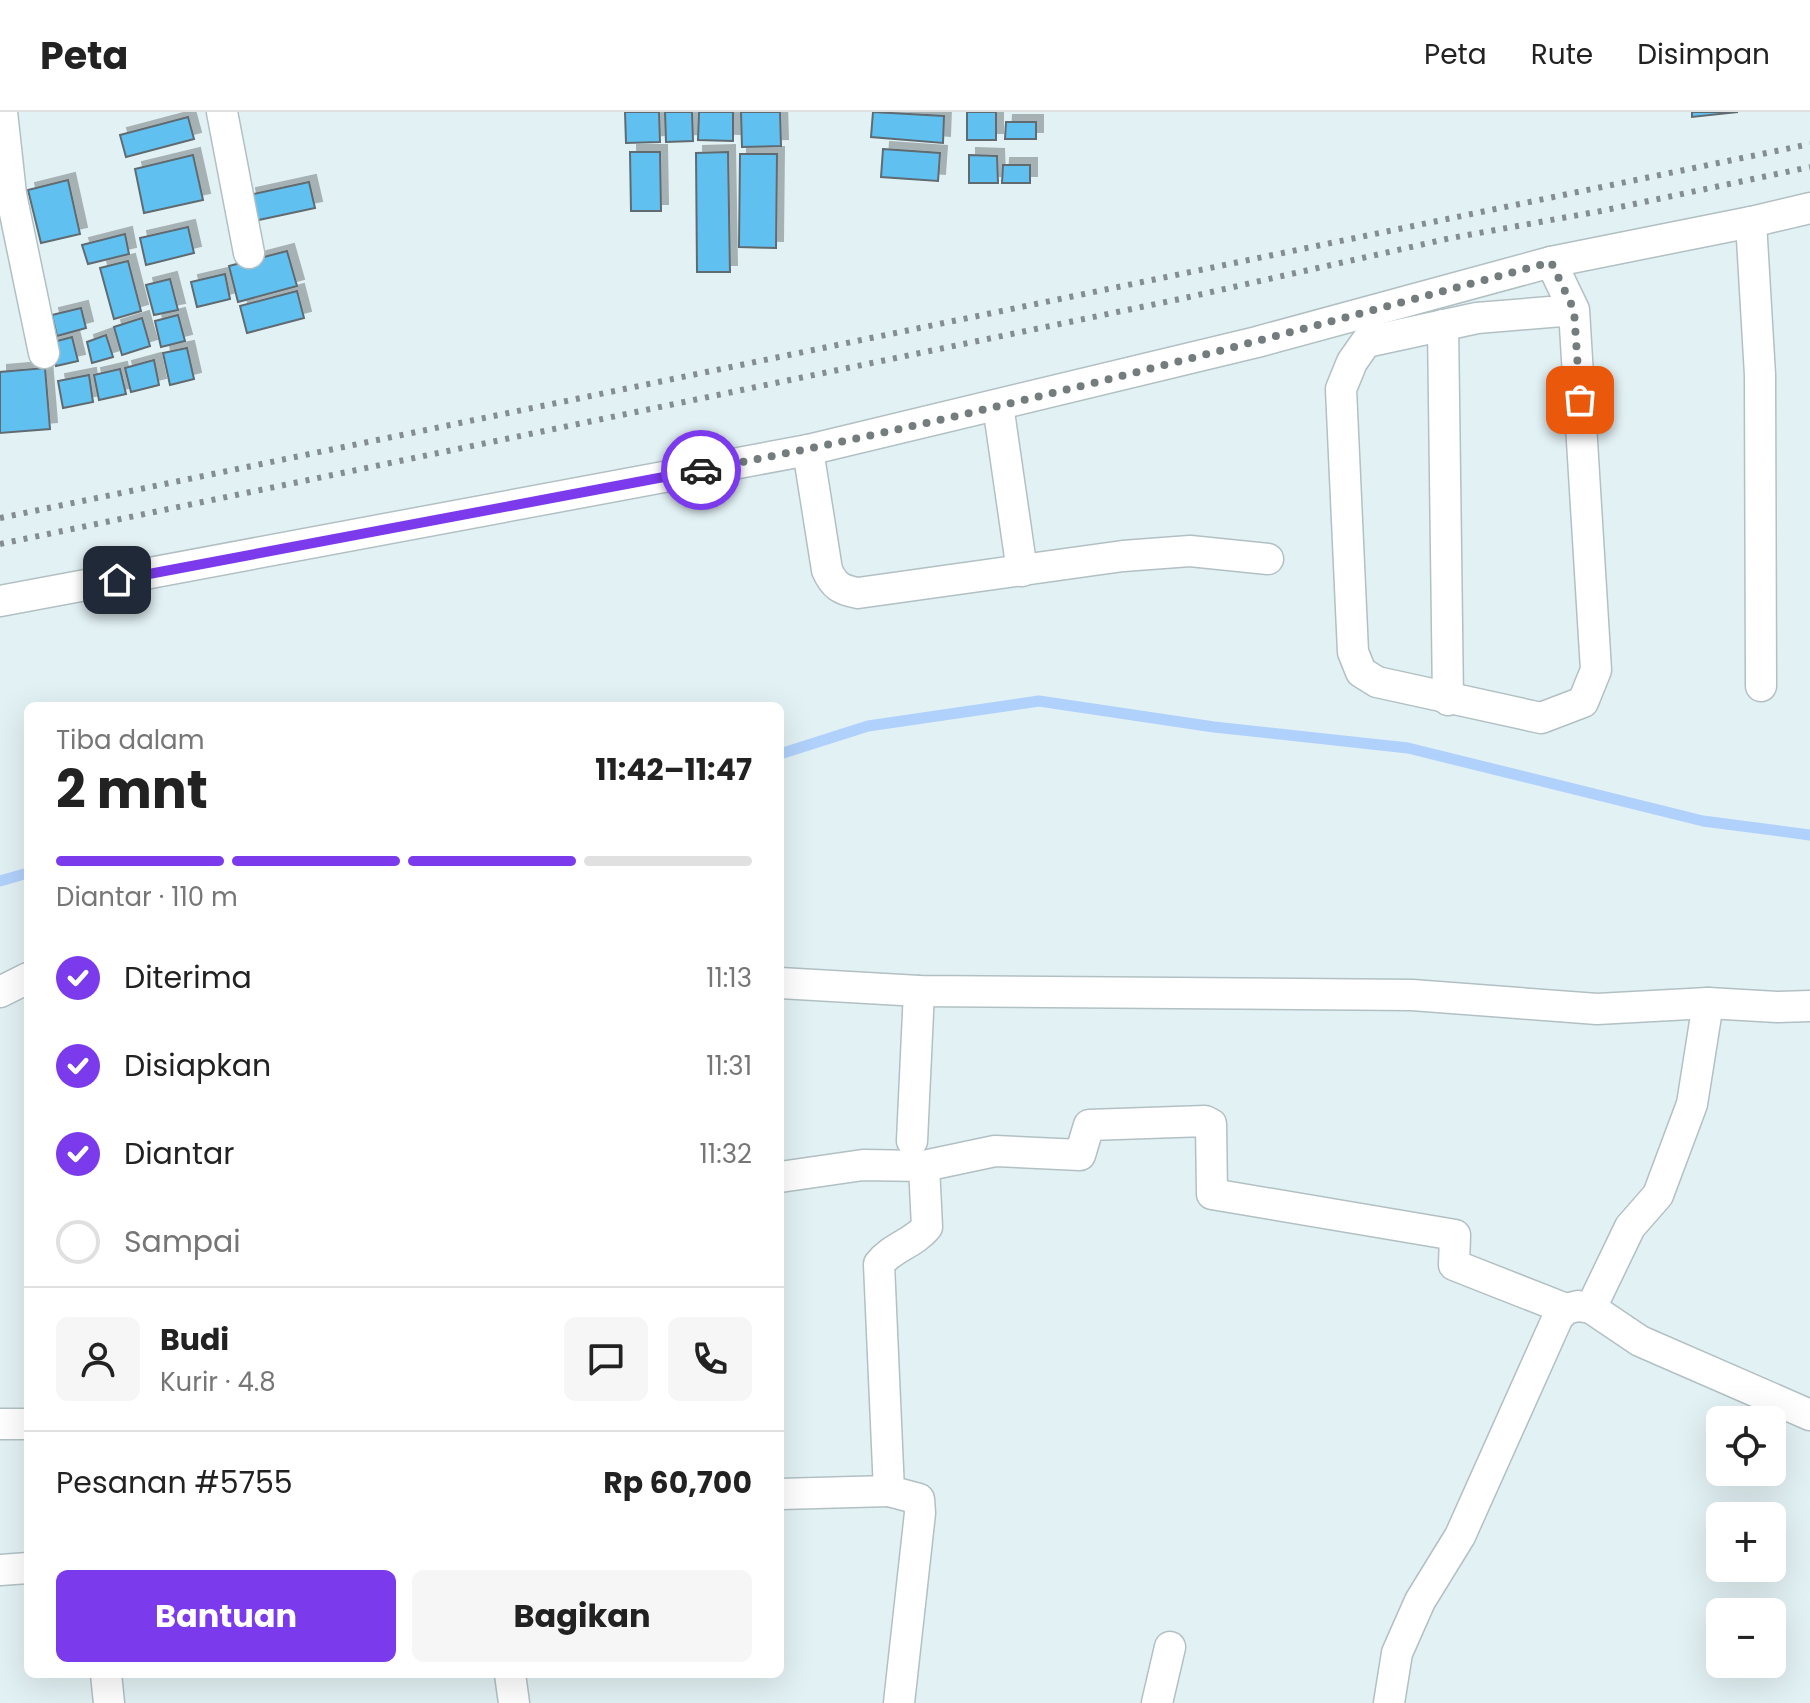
<!DOCTYPE html>
<html lang="id">
<head>
<meta charset="utf-8">
<style>
  :root { --surface:#fff; --page:#f6f6f6; --text:#222; --muted:#767676; --line:#e0e0e0; --accent:#7c3aed }
  body { margin:0; font-family:Poppins,sans-serif; background:var(--page); color:var(--text); height:100vh; display:flex; flex-direction:column; font-size:30px; white-space:nowrap }
  * { box-sizing:border-box; margin:0 }
  p { font-size:26px; color:var(--muted) }
  .icon { flex:none; width:44px; height:44px; fill:none; stroke:currentColor; stroke-width:2; stroke-linecap:round; stroke-linejoin:round }
  .map { position:relative; flex:1; overflow:hidden }
  .drawer { position:absolute; left:24px; top:590px; width:760px; height:976px; display:flex; flex-direction:column; background:var(--surface); border-radius:12px; box-shadow:0 8px 32px #0002 }
  .drawer>* { flex:none }
  .buttons { position:absolute; left:1706px; top:1294px; display:grid; gap:16px }
  .buttons a { display:grid; place-items:center; width:80px; height:80px; border-radius:12px; background:var(--surface); box-shadow:0 8px 32px #0002; font-size:40px }
  .pin { position:absolute; display:grid; place-items:center; width:68px; height:68px; color:#fff; margin:-34px; border-radius:16px; box-shadow:0 4px 12px #0006 }
  .courier { position:absolute; display:grid; place-items:center; width:80px; height:80px; margin:-40px; border:6px solid #7c3aed; border-radius:50%; background:#fff; color:#222; box-shadow:0 2px 10px #0007 }
  .headline em { font-style:normal; font-weight:700 }
  .headline div { display:flex; flex-direction:column-reverse }
  .headline { display:flex; align-items:center; justify-content:space-between; height:136px; padding:0 32px }
  h1 { font-size:52px; font-weight:700; line-height:60px }
  .bar { display:grid; grid-template-columns:repeat(4,1fr); gap:12px 8px; align-content:center; height:96px; padding:0 32px }
  .bar i { height:10px; border-radius:6px; background:var(--line) }
  .bar .on { background:var(--accent) }
  .bar p { grid-column:span 4 }
  .line { display:flex; align-items:center; gap:20px; padding:0 32px; border-top:2px solid var(--line) }
  .line div { flex:1 }
  .round { display:grid; place-items:center; flex:none; width:84px; height:84px; border-radius:12px; background:var(--page) }
  ol { padding:0 32px; list-style:none }
  li { display:flex; align-items:center; gap:24px; height:88px }
  li p { margin-inline-start:auto }
  li .icon { padding:8px; border-radius:50%; background:var(--accent); color:#fff; stroke-width:4 }
  li:last-child { color:var(--muted) }
  li i { width:44px; height:44px; border:4px solid var(--line); border-radius:50% }
  .cta { display:flex; gap:16px; margin-top:auto; padding:16px 32px }
  .cta a { flex:1; height:92px; border-radius:12px; background:var(--accent); color:#fff; font-size:32px; font-weight:700; line-height:92px; text-align:center }
  .cta a+a { background:var(--page); color:var(--text) }
  header { display:flex; align-items:center; gap:48px; box-sizing:border-box; height:112px; padding:0 40px; background:var(--surface); border-bottom:2px solid var(--line) }
  header strong { font-size:38px }
  nav { display:flex; gap:44px; margin-inline-start:auto; font-size:28px }
  .map>svg:first-child { display:block }
  .lines { fill:none; stroke-linecap:round; stroke-linejoin:round }
  .stream { stroke:#b0d1fb; stroke-width:11 }
  .building { fill:#60c1f1; stroke:#606b71; stroke-width:2; filter:url(#shadow) }
  .street-casing { stroke:#b2c0c3; stroke-width:33 }
  .street { stroke:#fff; stroke-width:30 }
  .rail { stroke:#848e90; stroke-width:6; stroke-dasharray:4 8; stroke-linecap:butt }
  .done { stroke:#747d7e; stroke-width:8; stroke-dasharray:0 14.4 }
  .route { stroke:#7c3aed; stroke-width:10 }
</style>
</head>
<body>
<header>
<strong>Peta</strong>
<nav><a>Peta</a><a>Rute</a><a>Disimpan</a></nav>
</header>
<div class="map">
<svg width="1810" height="1591" viewBox="0 0 1810 1591">
  <defs>
    <filter id="shadow"><feDropShadow dx="7" dy="-7" stdDeviation="0" flood-color="#0004"/></filter>
  </defs>
  <rect width="100%" height="100%" fill="#e2f1f4"/>
  <g class="lines">
    <g class="stream">
      <polyline points="780,642 868,614 1039,589 1214,615 1408,636 1703,709 1810,723"/>
      <polyline points="0,769 28,761"/>
    </g>
  </g>
  <g class="building">
    <polygon points="625,0 659,0 660,30 626,31"/>
    <polygon points="665,0 692,0 693,29 666,30"/>
    <polygon points="699,0 733,0 733,29 698,28"/>
    <polygon points="741,0 780,0 781,34 742,35"/>
    <polygon points="873,0 944,4 943,31 871,25"/>
    <rect x="967" y="0" width="29" height="28"/>
    <polygon points="1692,0 1738,0 1692,5"/>
    <polygon points="188,5 194,27 126,45 120,23"/>
    <polygon points="1006,10 1036,10 1036,27 1005,27"/>
    <polygon points="883,37 940,41 938,69 881,65"/>
    <polygon points="630,40 660,40 661,99 631,99"/>
    <polygon points="728,40 730,160 697,160 696,41"/>
    <polygon points="740,42 777,42 776,136 739,135"/>
    <polygon points="193,43 203,88 144,101 135,57"/>
    <polygon points="969,43 997,44 998,71 969,71"/>
    <polygon points="1003,53 1030,53 1030,71 1002,71"/>
    <polygon points="68,68 80,122 41,131 28,78"/>
    <polygon points="309,70 315,96 254,109 249,83"/>
    <polygon points="188,115 194,141 146,153 140,126"/>
    <polygon points="125,122 129,142 88,152 82,133"/>
    <polygon points="287,139 297,174 238,190 229,154"/>
    <polygon points="128,149 141,199 114,207 100,156"/>
    <polygon points="225,162 230,187 197,195 191,170"/>
    <polygon points="170,167 178,198 154,203 146,173"/>
    <polygon points="297,179 304,206 247,221 240,194"/>
    <polygon points="81,196 86,216 57,224 52,203"/>
    <polygon points="178,203 185,229 161,235 155,209"/>
    <polygon points="142,206 150,234 122,243 114,215"/>
    <polygon points="106,223 113,245 92,251 87,230"/>
    <polygon points="72,225 78,249 56,254 50,231"/>
    <polygon points="187,236 194,267 170,273 163,241"/>
    <polygon points="154,248 159,273 131,280 125,256"/>
    <polygon points="45,256 50,317 0,321 0,260"/>
    <polygon points="120,257 126,282 99,288 94,263"/>
    <polygon points="89,263 93,290 63,296 58,269"/>
  </g>
  <g class="lines">
    <g class="street-casing">
      <g id="street">
        <polyline points="2,0 11,82 44,241"/>
        <polyline points="222,0 249,141"/>
        <polyline points="1751,110 1760,263 1761,574"/>
        <polyline points="1551,150 1574,198 1596,558 1583,590 1541,606 1377,570 1361,560 1353,540 1341,277 1352,250 1366,230 1477,206 1574,198"/>
        <polyline points="1443,213 1448,588"/>
        <polyline points="998,293 1022,459"/>
        <path d="M808 338 827 458C834 474 841 478 858 481L1123 444 1190 439 1268 447"/>
        <polyline points="0,489 808,338 1257,230 1551,150 1751,110 1810,96"/>
        <polyline points="780,871 919,879 1412,883 1597,897 1708,891 1777,895 1810,894"/>
        <polyline points="0,880 28,866"/>
        <polyline points="912,1029 919,879"/>
        <polyline points="780,1065 863,1053 924,1054 995,1039 1080,1043 1089,1013 1205,1009 1211,1012 1212,1082 1455,1123 1454,1153 1566,1197"/>
        <polyline points="1591,1196 1630,1115 1658,1083 1692,992 1708,891"/>
        <polyline points="0,1312 28,1312"/>
        <polyline points="780,1382 889,1379"/>
        <polyline points="0,1458 28,1456"/>
        <polyline points="106,1562 109,1591"/>
        <polyline points="510,1562 514,1591"/>
        <path d="M899 1591 920 1401 919 1387 889 1379 879 1152C892 1135 913 1132 927 1115L924 1054"/>
        <polyline points="1157,1591 1170,1535"/>
        <polyline points="1389,1591 1397,1541 1420,1489 1460,1424 1558,1205 1566,1197 1578,1194 1591,1196 1640,1229 1810,1303"/>
      </g>
    </g>
    <use href="#street" class="street"/>
    <g class="rail">
      <polyline points="0,406 1810,32"/>
      <polyline points="0,432 1180,187 1451,126 1601,99 1810,55"/>
    </g>
  </g>
  <g class="lines">
    <path class="done" d="M701 358C988 304 1270 226 1551 150L1574 198 1580 288"/>
    <polyline class="route" points="117,468 701,358"/>
  </g>
</svg>
<div class="buttons">
<a><svg class="icon" aria-label="locate" viewBox="0 0 24 24"><circle cx="12" cy="12" r="6"/><path d="M12 2v4M12 18v4M2 12h4M18 12h4"/></svg></a>
<a>+</a>
<a>−</a>
</div>
<div class="pin" style="left:1580px;top:288px;background:#ea580c"><svg class="icon" aria-label="bag" viewBox="0 0 24 24"><path d="M5 8h14l-1 12H6zM9 8a3 3 0 0 1 6 0"/></svg></div>
<div class="pin" style="left:117px;top:468px;background:#1f2937"><svg class="icon" aria-label="home" viewBox="0 0 24 24"><path d="M3 11l9-7 9 7M6 9v11h12V9"/></svg></div>
<div class="courier" style="left:701px;top:358px"><svg class="icon" aria-label="car" viewBox="0 0 24 24"><path d="M5 17H2v-5l4-1 3-4h7l3 4 3 1v5h-3M9 17h6M6 11h13"/><circle cx="7" cy="17" r="2"/><circle cx="17" cy="17" r="2"/></svg></div>
<section class="drawer">
<div class="headline"><div><h1>2 mnt</h1><p>Tiba dalam</p></div><em>11:42–11:47</em></div>
<div class="bar"><i class="on"></i><i class="on"></i><i class="on"></i><i></i><p>Diantar · 110 m</p></div>
<ol>
<li><svg class="icon" aria-label="check" viewBox="0 0 24 24"><path d="M5 12l5 5 9-10"/></svg>Diterima<p>11:13</p></li>
<li><svg class="icon" aria-label="check" viewBox="0 0 24 24"><path d="M5 12l5 5 9-10"/></svg>Disiapkan<p>11:31</p></li>
<li><svg class="icon" aria-label="check" viewBox="0 0 24 24"><path d="M5 12l5 5 9-10"/></svg>Diantar<p>11:32</p></li>
<li><i></i>Sampai</li>
</ol>
<div class="line" style="height:144px"><a class="round"><svg class="icon" aria-label="person" viewBox="0 0 24 24"><circle cx="12" cy="8" r="4"/><path d="M4 21q1-7 8-7t8 7"/></svg></a><div><b>Budi</b><p>Kurir · 4.8</p></div><a class="round"><svg class="icon" aria-label="chat" viewBox="0 0 24 24"><path d="M4 5h16v11H9l-5 4z"/></svg></a><a class="round"><svg class="icon" aria-label="phone" viewBox="0 0 24 24"><path d="M5 4h4l2 5-3 2q2 4 5 5l2-3 5 2v4C11 20 4 13 5 4z"/></svg></a></div>
<div class="line" style="height:104px"><div>Pesanan #5755</div><b>Rp 60,700</b></div>
<div class="cta"><a>Bantuan</a><a>Bagikan</a></div>
</section>
</div>
</body>
</html>
